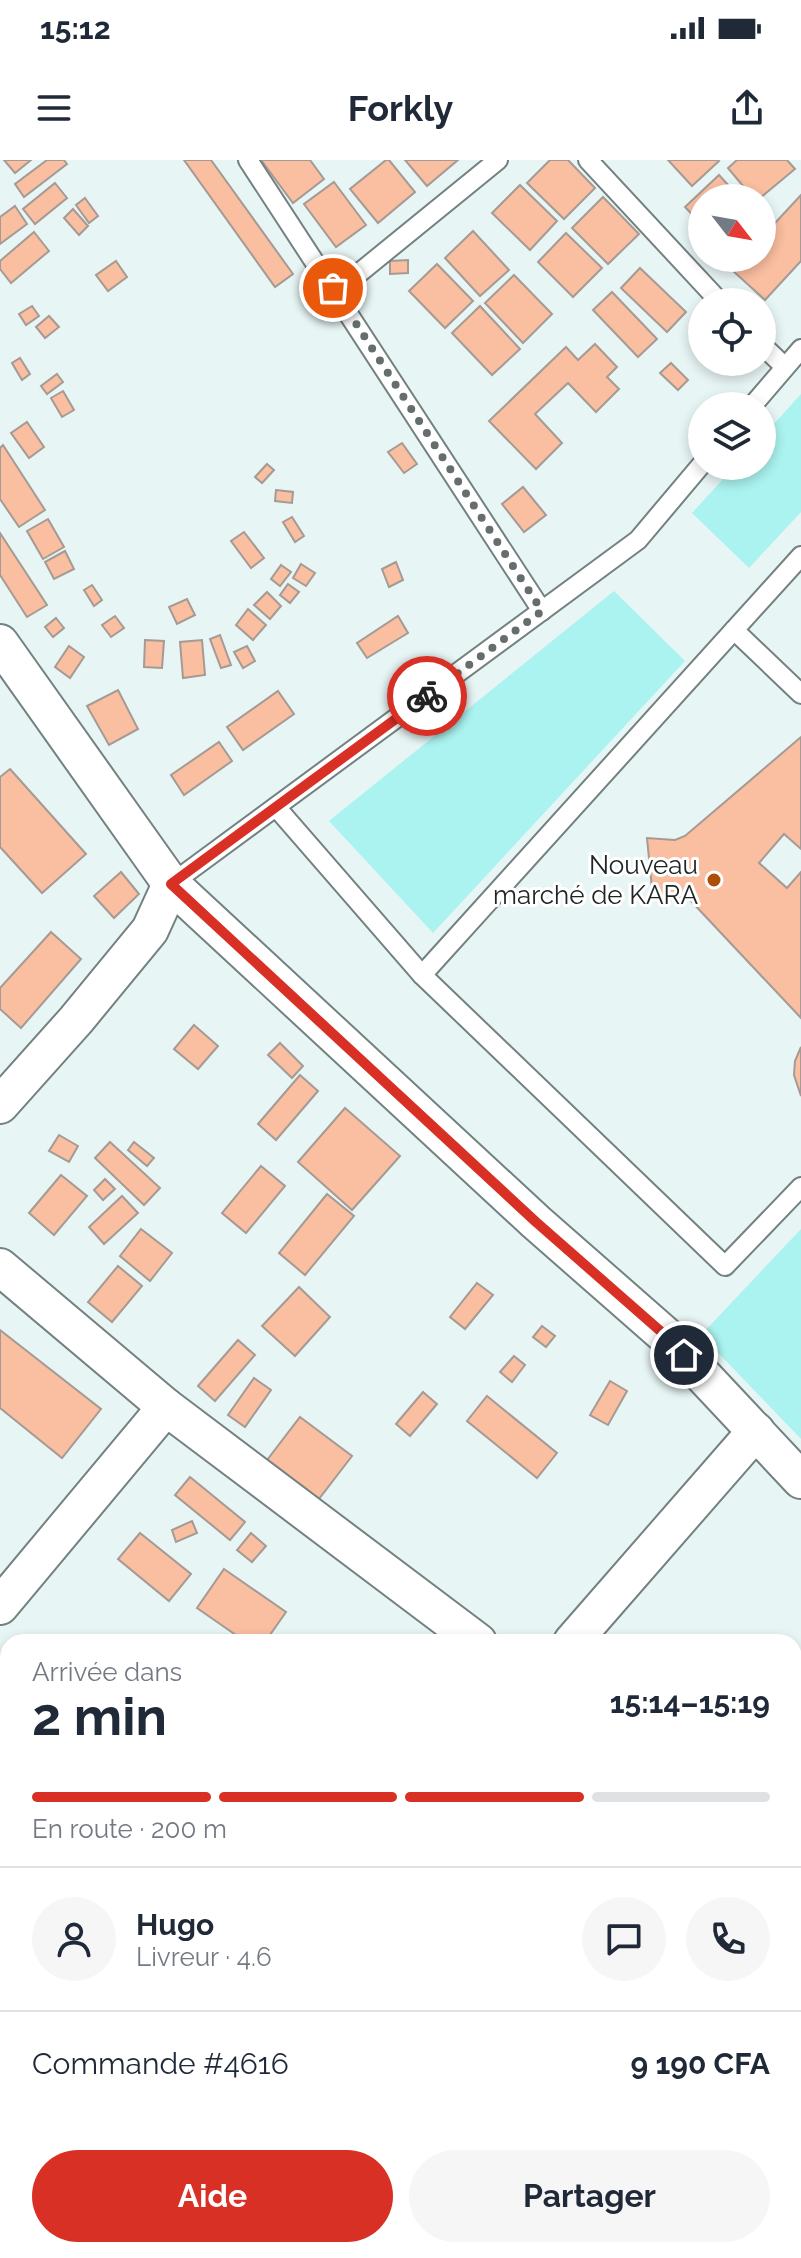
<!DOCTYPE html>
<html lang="fr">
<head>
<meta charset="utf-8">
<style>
  :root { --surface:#fff; --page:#f6f6f7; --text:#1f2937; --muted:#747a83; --line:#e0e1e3; --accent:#d93025 }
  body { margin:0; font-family:Raleway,sans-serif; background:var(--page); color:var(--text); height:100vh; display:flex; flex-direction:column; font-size:30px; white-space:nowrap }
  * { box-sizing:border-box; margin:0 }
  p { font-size:26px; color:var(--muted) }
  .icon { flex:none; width:44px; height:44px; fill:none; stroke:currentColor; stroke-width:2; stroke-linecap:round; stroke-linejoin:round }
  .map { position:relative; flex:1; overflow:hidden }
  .sheet { position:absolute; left:0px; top:1474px; width:802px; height:624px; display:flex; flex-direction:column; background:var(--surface); border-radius:24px 24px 0 0; box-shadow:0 4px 12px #0003 }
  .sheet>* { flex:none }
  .needle { width:52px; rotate:121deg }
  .tools { position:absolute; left:688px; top:24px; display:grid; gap:16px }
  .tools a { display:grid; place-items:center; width:88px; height:88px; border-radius:50%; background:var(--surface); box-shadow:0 4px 12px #0003; font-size:40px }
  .pin { position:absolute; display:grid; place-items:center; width:68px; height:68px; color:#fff; margin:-34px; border:4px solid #fff; border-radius:50%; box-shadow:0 2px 8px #0007 }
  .courier { position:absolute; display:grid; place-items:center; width:80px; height:80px; margin:-40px; border:6px solid #d93025; border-radius:50%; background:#fff; color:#222; box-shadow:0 2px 10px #0007 }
  .head em { font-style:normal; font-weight:700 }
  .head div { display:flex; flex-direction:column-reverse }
  .head { display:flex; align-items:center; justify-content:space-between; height:136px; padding:0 32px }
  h1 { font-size:52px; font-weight:700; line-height:60px }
  .bar { display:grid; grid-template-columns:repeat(4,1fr); gap:12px 8px; align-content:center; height:96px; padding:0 32px }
  .bar i { height:10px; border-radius:6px; background:var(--line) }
  .bar .on { background:var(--accent) }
  .bar p { grid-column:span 4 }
  .line { display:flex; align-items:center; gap:20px; padding:0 32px; border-top:2px solid var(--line) }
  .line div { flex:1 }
  .round { display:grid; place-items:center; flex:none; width:84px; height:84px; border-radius:42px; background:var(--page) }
  .action { display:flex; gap:16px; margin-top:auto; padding:16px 32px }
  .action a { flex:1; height:92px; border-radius:48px; background:var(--accent); color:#fff; font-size:32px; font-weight:700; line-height:92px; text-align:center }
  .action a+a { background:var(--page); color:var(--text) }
  .status { display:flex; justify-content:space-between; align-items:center; height:56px; padding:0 40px; background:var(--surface); direction:ltr }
  .status svg { height:22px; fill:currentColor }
  header { display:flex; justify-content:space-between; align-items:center; height:104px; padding:0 32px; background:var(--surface); font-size:36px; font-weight:700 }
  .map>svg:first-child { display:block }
  .green { fill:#abf3f0 }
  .building { fill:#fabea0; stroke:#a59a94; stroke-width:2 }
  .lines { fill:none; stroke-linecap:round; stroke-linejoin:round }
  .service-casing { stroke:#748181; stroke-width:22 }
  .minor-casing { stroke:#748181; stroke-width:40 }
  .service { stroke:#fff; stroke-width:18 }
  .minor { stroke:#fff; stroke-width:36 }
  .done { stroke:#656d6d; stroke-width:8; stroke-dasharray:0 14.4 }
  .route { stroke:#d93025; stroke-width:10 }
  .poi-dot { fill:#ae4d09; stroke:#fff; stroke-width:3 }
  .labels { text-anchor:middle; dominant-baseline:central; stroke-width:6; stroke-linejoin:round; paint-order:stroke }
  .poi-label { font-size:26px; fill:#1f2424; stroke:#fff; text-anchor:end }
</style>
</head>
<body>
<div class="status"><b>15:12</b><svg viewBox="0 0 49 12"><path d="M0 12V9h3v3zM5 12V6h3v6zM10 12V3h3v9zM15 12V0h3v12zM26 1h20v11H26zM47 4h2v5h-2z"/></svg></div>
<header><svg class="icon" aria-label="menu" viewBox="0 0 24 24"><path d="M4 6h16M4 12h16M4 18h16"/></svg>Forkly<svg class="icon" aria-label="share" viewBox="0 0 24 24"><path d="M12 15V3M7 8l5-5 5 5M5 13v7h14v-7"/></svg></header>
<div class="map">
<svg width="801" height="2098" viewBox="0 0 801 2098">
  <rect width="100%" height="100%" fill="#e7f5f4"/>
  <g class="green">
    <polygon points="801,234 801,352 749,408 692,353 735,306 762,306 762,277"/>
    <polygon points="614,431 685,501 433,773 329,661"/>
    <polygon points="801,1069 801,1279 701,1175"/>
  </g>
  <g class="building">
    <polygon points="4,0 31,0 15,13"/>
    <polygon points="47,0 64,0 67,4 24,37 15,24"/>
    <polygon points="184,0 211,0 293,114 275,127"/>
    <polygon points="261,0 310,0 324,19 293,43"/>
    <polygon points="386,0 389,0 415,32 378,63 350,29"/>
    <polygon points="405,0 458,0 427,26"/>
    <polygon points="550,0 568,0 595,28 564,59 527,23"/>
    <polygon points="668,0 718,0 719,1 692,26"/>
    <polygon points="737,0 787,0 795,9 760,38 753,38 728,8"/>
    <polygon points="719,15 740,38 702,38 702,65 685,47"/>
    <polygon points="334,22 366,65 336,87 304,44"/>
    <polygon points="55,23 67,38 35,64 23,49"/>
    <polygon points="520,25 557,61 530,90 492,53"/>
    <polygon points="801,35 801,101 765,140 732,110 743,98 762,98 762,77"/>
    <polygon points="603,37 639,74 608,104 572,68"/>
    <polygon points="85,38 98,56 89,63 76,45"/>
    <polygon points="15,46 27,64 0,84 0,57"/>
    <polygon points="73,49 88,66 79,75 64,58"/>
    <polygon points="473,71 509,110 480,136 445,98"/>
    <polygon points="34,72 49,91 11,123 0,109 0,101"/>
    <polygon points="566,73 602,108 573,137 538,102"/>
    <polygon points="408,100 408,113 390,114 390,101"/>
    <polygon points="116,101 127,117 108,131 96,115"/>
    <polygon points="437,104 473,141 445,168 409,131"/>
    <polygon points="640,108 686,152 667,172 621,128"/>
    <polygon points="514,115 552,154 523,183 485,143"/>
    <polygon points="612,132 657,179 638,197 593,150"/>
    <polygon points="32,146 39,156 26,165 19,154"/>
    <polygon points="480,146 520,189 492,215 452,173"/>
    <polygon points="49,156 59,167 45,178 36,167"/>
    <polygon points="595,184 617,207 607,217 619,229 596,252 568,223 535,254 562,283 536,309 489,261 566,187 578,200"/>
    <polygon points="20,198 30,214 22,220 12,203"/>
    <polygon points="671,203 688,220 678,230 660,213"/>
    <polygon points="57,214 63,222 47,234 41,226"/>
    <polygon points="63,231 74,250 62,257 51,238"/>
    <polygon points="27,262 44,287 29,298 11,273"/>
    <polygon points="402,283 417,304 404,313 388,292"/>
    <polygon points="3,285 45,350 19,367 0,339 0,288"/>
    <polygon points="267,304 274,310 262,323 255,317"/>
    <polygon points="523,327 546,355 524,372 502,344"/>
    <polygon points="276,330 293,332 292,343 275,341"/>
    <polygon points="292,357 304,376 295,382 283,362"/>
    <polygon points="48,359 64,387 43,399 27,371"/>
    <polygon points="244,372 264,398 251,408 231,381"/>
    <polygon points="0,373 47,445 27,457 0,415"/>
    <polygon points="65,391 74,409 54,419 45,402"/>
    <polygon points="396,402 403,420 389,427 382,409"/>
    <polygon points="301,404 315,413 306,426 293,418"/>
    <polygon points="281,405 291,412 280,426 271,419"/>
    <polygon points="288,424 299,432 290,443 280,435"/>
    <polygon points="92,425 102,440 94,446 84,430"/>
    <polygon points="267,432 281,446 270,459 254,445"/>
    <polygon points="187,439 195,455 177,464 169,447"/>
    <polygon points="248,449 266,465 253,480 236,465"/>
    <polygon points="115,456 124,468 111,477 102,465"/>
    <polygon points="398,456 408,473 367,498 357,483"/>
    <polygon points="56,458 64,468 53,477 45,467"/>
    <polygon points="220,475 231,505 221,508 210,479"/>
    <polygon points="145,480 164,481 162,508 144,507"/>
    <polygon points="202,480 205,515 183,518 180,482"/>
    <polygon points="69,486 84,497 70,518 55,507"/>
    <polygon points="247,486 255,501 243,508 234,492"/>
    <polygon points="118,530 138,569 109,585 87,546"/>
    <polygon points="278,531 294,554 243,590 227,567"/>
    <polygon points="801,577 801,689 784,674 759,703 787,728 801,712 801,858 690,740 677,736 653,739 647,678 675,680 685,676"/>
    <polygon points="219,582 232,601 184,635 171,615"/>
    <polygon points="10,609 86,694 42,733 0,687 0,617"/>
    <polygon points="121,712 139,734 114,758 94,736"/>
    <polygon points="51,772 81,799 21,868 0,849 0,828"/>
    <polygon points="194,865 218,886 198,909 174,889"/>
    <polygon points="280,883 303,906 292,918 268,895"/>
    <polygon points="801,887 801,936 794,915 795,901"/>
    <polygon points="300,915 318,931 276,980 258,964"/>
    <polygon points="345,948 400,996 352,1050 298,1002"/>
    <polygon points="59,975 78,986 69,1002 49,991"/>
    <polygon points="110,982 160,1028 144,1045 95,998"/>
    <polygon points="134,982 154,998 147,1006 128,990"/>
    <polygon points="261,1006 285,1026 246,1073 222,1053"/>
    <polygon points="61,1015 87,1036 54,1075 29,1053"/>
    <polygon points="105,1019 115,1029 103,1040 94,1030"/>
    <polygon points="327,1034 354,1056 305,1115 279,1093"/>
    <polygon points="122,1036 138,1053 104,1084 89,1067"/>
    <polygon points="141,1069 172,1093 150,1121 120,1096"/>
    <polygon points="118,1106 142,1126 112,1162 88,1142"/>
    <polygon points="477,1123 493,1135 465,1169 450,1157"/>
    <polygon points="299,1127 330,1157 295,1196 262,1166"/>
    <polygon points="542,1166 555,1176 546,1187 533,1177"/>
    <polygon points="0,1170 101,1249 62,1298 0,1248"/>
    <polygon points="238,1180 255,1195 215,1241 198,1226"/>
    <polygon points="514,1196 525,1205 512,1222 500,1212"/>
    <polygon points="254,1218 271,1230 245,1267 228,1255"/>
    <polygon points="610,1221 627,1231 608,1265 590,1255"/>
    <polygon points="423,1232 437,1244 410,1276 396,1264"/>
    <polygon points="487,1236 557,1293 537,1318 467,1261"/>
    <polygon points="300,1257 352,1296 315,1344 264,1304"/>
    <polygon points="190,1317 245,1362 230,1380 175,1335"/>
    <polygon points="192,1361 197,1373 176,1382 172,1370"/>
    <polygon points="140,1373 191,1414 169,1441 118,1399"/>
    <polygon points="251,1373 266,1386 252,1402 237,1390"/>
    <polygon points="224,1409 286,1452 265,1482 246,1482 197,1448"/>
    <polygon points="794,1758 801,1765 801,1814 794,1807"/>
    <polygon points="333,2090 345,2090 361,2098 329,2098"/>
    <polygon points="467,2090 498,2090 518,2098 464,2098"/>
    <polygon points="610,2090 656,2090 649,2098 619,2098"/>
  </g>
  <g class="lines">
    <g class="service-casing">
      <g id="service">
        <polyline points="248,0 542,451"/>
        <polyline points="588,0 720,142"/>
        <polyline points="333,128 353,118 498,0"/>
        <polyline points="762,185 785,207"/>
        <polyline points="752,246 801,189"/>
        <polyline points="734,470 801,534"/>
        <polyline points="276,647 422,815 725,1106 801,1027"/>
        <polyline points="171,724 638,380 702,304"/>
        <polyline points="422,815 801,396"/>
      </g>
    </g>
    <g class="minor-casing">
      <g id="minor">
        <polyline points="0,483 171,724 536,1062 666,1176 801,1320"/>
        <polyline points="0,945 76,860 150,770 171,724"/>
        <polyline points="0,1107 166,1247 0,1446"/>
        <polyline points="166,1247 478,1482"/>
        <polyline points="572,1482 756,1271"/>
        <polyline points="0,1963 8,1967"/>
        <polyline points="794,2022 801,2015"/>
        <polyline points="196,2090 209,2098"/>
        <polyline points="721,2098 729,2090"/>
      </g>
    </g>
    <use href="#service" class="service"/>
    <use href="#minor" class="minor"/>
  </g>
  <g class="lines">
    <polyline class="done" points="333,128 542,451 427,536"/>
    <polyline class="route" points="427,536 171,724 536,1062 666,1176 684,1195"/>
  </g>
  <circle class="poi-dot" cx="714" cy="720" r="8"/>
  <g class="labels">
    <g class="poi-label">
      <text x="698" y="705">Nouveau<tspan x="698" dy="30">marché de KARA</tspan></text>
    </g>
  </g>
</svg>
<div class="tools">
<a><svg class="needle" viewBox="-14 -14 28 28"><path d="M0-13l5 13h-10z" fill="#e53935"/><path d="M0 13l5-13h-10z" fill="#747a83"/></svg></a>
<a><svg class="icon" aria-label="locate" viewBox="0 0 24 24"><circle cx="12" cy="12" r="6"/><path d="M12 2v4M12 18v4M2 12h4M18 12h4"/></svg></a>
<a><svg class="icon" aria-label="layers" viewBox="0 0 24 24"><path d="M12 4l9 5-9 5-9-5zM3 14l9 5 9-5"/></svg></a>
</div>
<div class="pin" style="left:333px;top:128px;background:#ea580c"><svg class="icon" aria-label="bag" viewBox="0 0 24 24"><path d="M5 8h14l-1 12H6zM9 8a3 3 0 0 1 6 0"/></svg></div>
<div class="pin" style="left:684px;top:1195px;background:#1f2937"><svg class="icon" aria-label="home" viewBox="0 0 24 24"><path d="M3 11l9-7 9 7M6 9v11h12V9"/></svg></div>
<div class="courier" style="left:427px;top:536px"><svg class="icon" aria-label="bike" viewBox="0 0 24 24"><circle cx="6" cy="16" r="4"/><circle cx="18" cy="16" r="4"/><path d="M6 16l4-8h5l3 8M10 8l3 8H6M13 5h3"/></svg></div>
<section class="sheet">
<div class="head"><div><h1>2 min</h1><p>Arrivée dans</p></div><em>15:14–15:19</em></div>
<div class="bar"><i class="on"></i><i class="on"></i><i class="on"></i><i></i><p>En route · 200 m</p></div>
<div class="line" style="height:144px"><a class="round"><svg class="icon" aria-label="person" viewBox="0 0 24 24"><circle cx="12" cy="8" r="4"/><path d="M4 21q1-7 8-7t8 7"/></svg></a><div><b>Hugo</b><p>Livreur · 4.6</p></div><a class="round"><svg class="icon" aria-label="chat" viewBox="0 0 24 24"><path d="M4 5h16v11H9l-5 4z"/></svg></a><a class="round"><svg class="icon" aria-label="phone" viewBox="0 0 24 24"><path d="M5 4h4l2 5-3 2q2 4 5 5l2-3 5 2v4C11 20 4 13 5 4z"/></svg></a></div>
<div class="line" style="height:104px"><div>Commande #4616</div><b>9 190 CFA</b></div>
<div class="action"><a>Aide</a><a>Partager</a></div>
</section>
</div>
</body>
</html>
